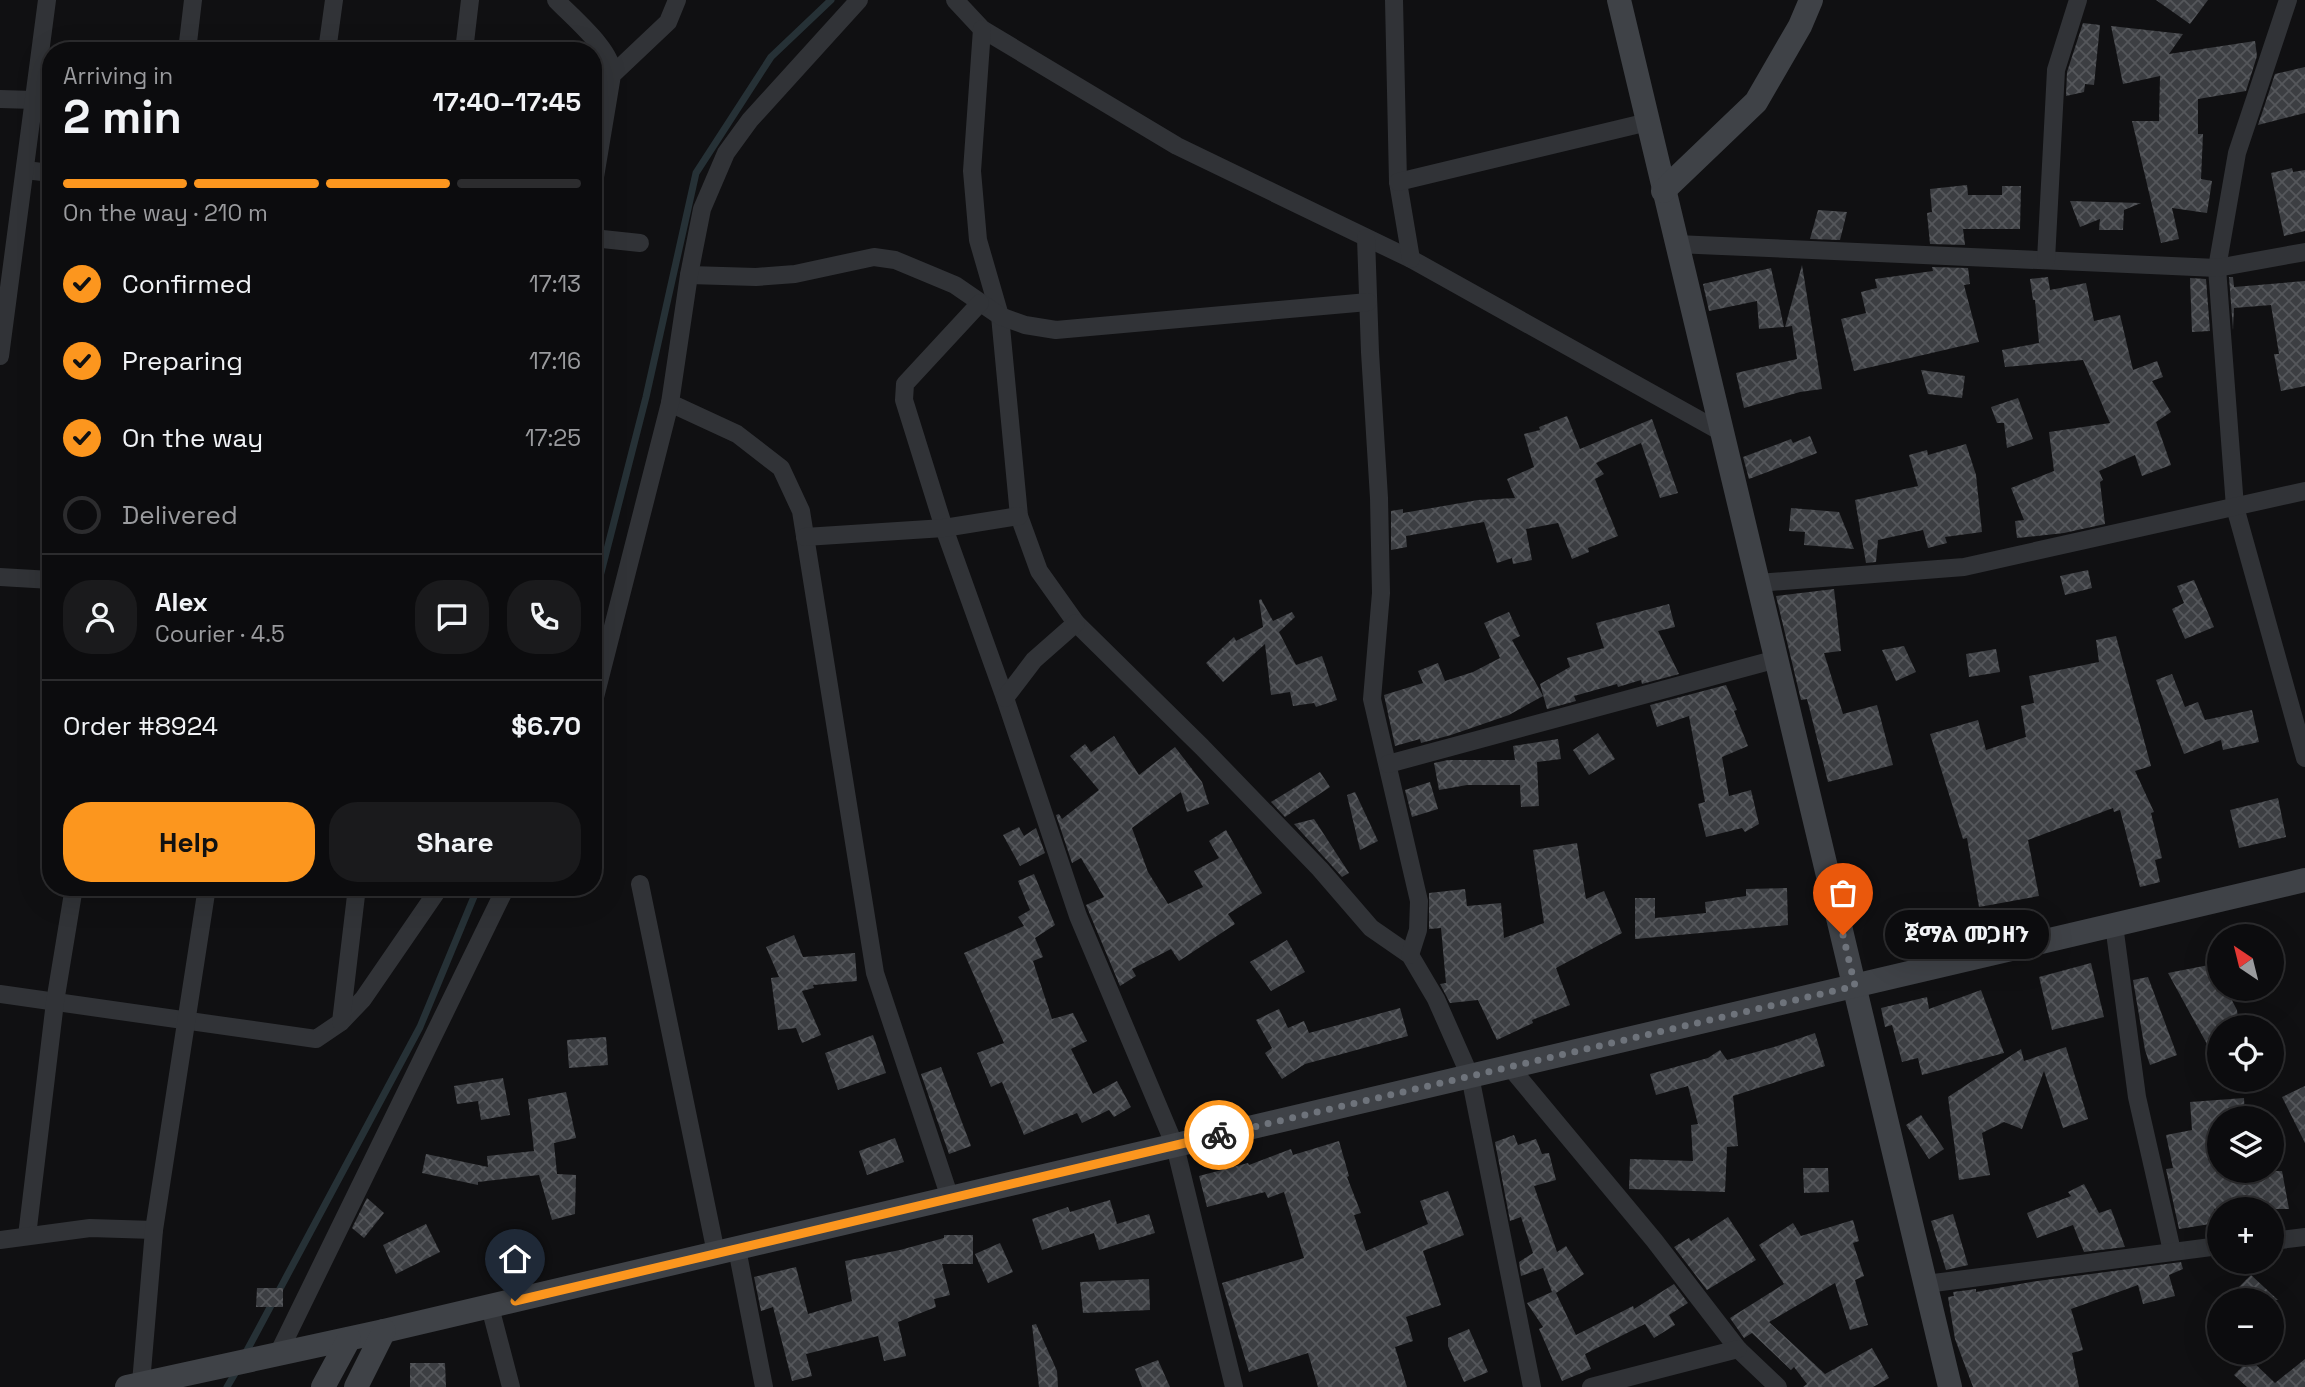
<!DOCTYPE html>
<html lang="en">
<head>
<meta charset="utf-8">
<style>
  :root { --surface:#0c0c0e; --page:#1a1a1c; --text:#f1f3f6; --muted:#9a9b9e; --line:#2c2c2e; --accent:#fc961e }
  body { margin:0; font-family:"Space Grotesk","Noto Sans Ethiopic",sans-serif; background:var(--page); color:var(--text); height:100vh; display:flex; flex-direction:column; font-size:26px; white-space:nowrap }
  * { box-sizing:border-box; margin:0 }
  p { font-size:23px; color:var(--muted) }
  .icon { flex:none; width:38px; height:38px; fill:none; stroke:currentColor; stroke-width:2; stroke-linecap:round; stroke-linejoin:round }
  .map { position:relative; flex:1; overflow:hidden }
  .drawer { position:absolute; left:42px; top:42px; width:560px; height:854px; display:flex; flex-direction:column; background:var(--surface); border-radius:28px; box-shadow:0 7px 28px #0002,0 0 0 2px var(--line) }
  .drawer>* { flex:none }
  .needle { width:46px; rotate:325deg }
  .tools { position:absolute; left:2207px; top:924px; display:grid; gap:14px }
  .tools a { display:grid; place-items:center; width:77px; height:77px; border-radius:50%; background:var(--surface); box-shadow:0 7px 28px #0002,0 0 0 2px var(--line); font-size:35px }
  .pin { position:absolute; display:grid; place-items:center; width:60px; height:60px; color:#fff; margin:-72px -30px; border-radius:50% 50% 50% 0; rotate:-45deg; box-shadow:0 0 7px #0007 }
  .pin .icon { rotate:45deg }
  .courier { position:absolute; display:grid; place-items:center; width:70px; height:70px; margin:-35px; border:5px solid #fc961e; border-radius:50%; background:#fff; color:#222; box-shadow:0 2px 9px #0007 }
  .bubble { position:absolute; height:49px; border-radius:24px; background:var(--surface); box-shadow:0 7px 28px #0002,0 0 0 2px var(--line); font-size:23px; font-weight:700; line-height:49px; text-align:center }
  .head em { font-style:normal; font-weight:700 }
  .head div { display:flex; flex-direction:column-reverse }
  .head { display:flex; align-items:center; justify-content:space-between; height:119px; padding:0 21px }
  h1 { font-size:46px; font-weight:700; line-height:52px }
  .bar { display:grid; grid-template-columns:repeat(4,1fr); gap:10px 7px; align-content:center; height:84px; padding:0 21px }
  .bar i { height:9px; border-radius:5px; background:var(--line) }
  .bar .selected { background:var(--accent) }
  .bar p { grid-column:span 4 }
  .line { display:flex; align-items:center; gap:18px; padding:0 21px; border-top:2px solid var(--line) }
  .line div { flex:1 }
  .round { display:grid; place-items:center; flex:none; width:74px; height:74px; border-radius:28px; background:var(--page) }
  ol { padding:0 21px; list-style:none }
  li { display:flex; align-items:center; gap:21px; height:77px }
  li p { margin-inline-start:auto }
  li .icon { padding:7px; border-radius:50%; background:var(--accent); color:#111; stroke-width:4 }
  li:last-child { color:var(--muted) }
  li i { width:38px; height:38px; border:4px solid var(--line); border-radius:50% }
  .action { display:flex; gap:14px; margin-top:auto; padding:14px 21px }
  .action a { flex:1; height:80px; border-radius:28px; background:var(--accent); color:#111; font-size:28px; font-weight:700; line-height:80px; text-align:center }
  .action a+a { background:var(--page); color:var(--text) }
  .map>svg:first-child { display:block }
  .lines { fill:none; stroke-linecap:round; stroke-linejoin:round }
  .stream { stroke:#263136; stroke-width:7 }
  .building { fill:url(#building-cross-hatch) }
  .street { stroke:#313337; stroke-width:18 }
  .secondary { stroke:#3f4247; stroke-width:24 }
  .done { stroke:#6e737b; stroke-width:7; stroke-dasharray:0 12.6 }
  .route { stroke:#fc961e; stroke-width:9 }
</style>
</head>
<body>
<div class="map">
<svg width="2305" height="1387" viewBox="0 0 2305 1387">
  <defs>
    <pattern id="building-cross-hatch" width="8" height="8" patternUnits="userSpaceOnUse" patternTransform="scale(1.75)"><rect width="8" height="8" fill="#3c3e42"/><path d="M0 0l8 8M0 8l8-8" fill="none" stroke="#55575b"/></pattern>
  </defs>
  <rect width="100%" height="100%" fill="#101012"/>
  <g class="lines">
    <g class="stream">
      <polyline points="593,604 646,397 696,173 771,57 831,0"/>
      <polyline points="244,1356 420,1027 478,887"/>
      <polyline points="227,1387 237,1370"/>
    </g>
  </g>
  <g class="building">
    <polygon points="2156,0 2208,0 2190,24"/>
    <polygon points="2083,23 2100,25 2094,85 2085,84 2084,92 2066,96 2067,72"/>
    <polygon points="2111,26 2183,34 2169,54 2255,41 2257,56 2246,91 2198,99 2198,134 2203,134 2201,179 2212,181 2207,213 2172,208 2179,239 2161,243 2132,121 2159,121 2160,76 2123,84"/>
    <polygon points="2305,67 2305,113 2258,125 2275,74"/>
    <polygon points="2292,168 2293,172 2305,170 2305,231 2284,236 2271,173"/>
    <polygon points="1967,185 1968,195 2002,195 2002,186 2021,186 2020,229 1963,229 1965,245 1930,244 1927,213 1932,212 1930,189"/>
    <polygon points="2070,201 2140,203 2141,203 2124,210 2123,230 2099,230 2100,219 2080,227"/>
    <polygon points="1818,210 1847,212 1840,240 1810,239"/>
    <polygon points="1802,265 1822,389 1800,392 1744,408 1736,373 1797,359 1792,326 1785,327"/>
    <polygon points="1932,267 1968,268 1970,284 1964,285 1979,342 1854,371 1841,319 1866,313 1861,292 1877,288 1875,279 1933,271"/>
    <polygon points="1771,268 1784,327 1759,329 1757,301 1709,311 1703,284"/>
    <polygon points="2048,277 2050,290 2086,283 2094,321 2120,315 2133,370 2157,361 2163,377 2152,381 2171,412 2156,422 2171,465 2142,476 2135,455 2099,471 2103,480 2100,482 2105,524 2064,533 2017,538 2015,521 2024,520 2011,488 2054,471 2049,432 2110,423 2083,360 2005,367 2002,350 2039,343 2035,300 2033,300 2030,279"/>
    <polygon points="2229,277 2233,277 2234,287 2305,281 2305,386 2281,391 2274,354 2279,354 2271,305 2234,308 2233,330"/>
    <polygon points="2190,278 2206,279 2210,331 2192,332"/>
    <polygon points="1921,370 1965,376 1962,398 1928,394"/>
    <polygon points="2018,398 2033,439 2007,448 2004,423 1997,423 1991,407"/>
    <polygon points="1567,416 1580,449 1652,419 1678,493 1660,498 1641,443 1596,463 1604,474 1595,479 1618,536 1588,548 1589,552 1572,559 1558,523 1526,529 1532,560 1513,564 1512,558 1497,563 1484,522 1406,536 1407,547 1391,550 1391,511 1403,509 1403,513 1478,500 1515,498 1507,479 1534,467 1524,434 1540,430 1539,427"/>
    <polygon points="1810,436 1817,453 1749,479 1743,457 1791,439 1793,443"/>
    <polygon points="1966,444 1976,475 1982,532 1945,537 1947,543 1928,548 1923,530 1878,540 1876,562 1866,563 1855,500 1918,486 1909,455 1927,450 1928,455"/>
    <polygon points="1791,508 1839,512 1854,549 1804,545 1805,532 1789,531"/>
    <polygon points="2088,570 2092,588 2065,595 2060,576"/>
    <polygon points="2194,580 2214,627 2185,639 2172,609 2184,603 2177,586"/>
    <polygon points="1834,589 1841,651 1824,653 1843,714 1877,705 1893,765 1828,782 1807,699 1801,700 1776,596"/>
    <polygon points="1261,599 1273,621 1292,612 1295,617 1279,632 1296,665 1322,656 1337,700 1316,707 1314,703 1293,706 1290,692 1271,695 1265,644 1223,682 1206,663 1234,637 1236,641 1263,627 1259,600"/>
    <polygon points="1669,604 1675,627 1658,631 1679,674 1642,684 1641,680 1618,687 1617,684 1574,696 1576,701 1547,709 1540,684 1570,667 1567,658 1604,648 1596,623"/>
    <polygon points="1509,612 1520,636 1512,640 1543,696 1509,715 1451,735 1421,743 1420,739 1395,746 1384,695 1423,683 1418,671 1438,663 1445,681 1473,672 1500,658 1484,623"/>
    <polygon points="2116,636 2151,766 2135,771 2154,812 2151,813 2162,858 2155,860 2160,882 2140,887 2120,810 2114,812 2113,808 2028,840 2039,896 1979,907 1967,838 1963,839 1930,734 1978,720 1986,750 2026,737 2021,706 2034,703 2029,676 2099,662 2096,640"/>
    <polygon points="1904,646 1916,672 1896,681 1882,650"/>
    <polygon points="1996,649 2000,672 1969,677 1966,654"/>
    <polygon points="2172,674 2185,707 2198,702 2205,720 2252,710 2259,742 2223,750 2221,740 2184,754 2156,680"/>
    <polygon points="1726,685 1737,710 1734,711 1748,746 1722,757 1729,796 1751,790 1759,824 1745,832 1742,828 1706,837 1698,804 1705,802 1689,716 1657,727 1650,705"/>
    <polygon points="1598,733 1615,759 1589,775 1573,750"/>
    <polygon points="1114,736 1139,775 1175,747 1202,782 1209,804 1187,812 1181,792 1132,828 1148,872 1168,904 1203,887 1194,871 1219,858 1209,841 1226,830 1262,893 1228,914 1235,924 1179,961 1171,949 1132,969 1136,976 1120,986 1086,905 1104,897 1081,858 1072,863 1056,815 1059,814 1062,819 1099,790 1070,756 1085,744 1091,752"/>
    <polygon points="1558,739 1561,759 1537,762 1539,806 1521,807 1520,785 1467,785 1439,790 1434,763 1448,760 1515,760 1513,746"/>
    <polygon points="1320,772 1330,787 1285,817 1271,802"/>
    <polygon points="1430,782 1438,809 1412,817 1405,790"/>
    <polygon points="1355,792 1378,841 1360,850 1347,795"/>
    <polygon points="2278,798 2286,837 2239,848 2230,810"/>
    <polygon points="1314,819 1349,873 1342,877 1294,824"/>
    <polygon points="1019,827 1024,836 1036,828 1045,853 1020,866 1003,835"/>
    <polygon points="1577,843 1586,899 1604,891 1622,933 1556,968 1570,1005 1532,1020 1533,1023 1497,1040 1478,1000 1450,1003 1440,984 1446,983 1441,928 1429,929 1429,893 1465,889 1467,906 1501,903 1504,938 1544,923 1533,850"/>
    <polygon points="1034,874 1055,925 1035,938 1043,957 1033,961 1052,1019 1073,1013 1087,1041 1071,1049 1093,1094 1117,1081 1131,1107 1114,1117 1109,1110 1082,1123 1077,1113 1024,1135 1002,1082 991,1087 977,1053 1004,1043 964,953 1024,926 1018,917 1030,910 1018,881"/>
    <polygon points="1787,888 1788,925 1635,939 1635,898 1655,898 1655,918 1706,913 1705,902 1746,896 1746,889"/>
    <polygon points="794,935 803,957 855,953 857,981 813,985 814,988 802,991 821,1035 802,1043 796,1028 778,1030 771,978 779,977 766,947"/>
    <polygon points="1287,940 1305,972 1271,991 1250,962"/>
    <polygon points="2091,963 2104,1017 2052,1030 2039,977"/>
    <polygon points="2219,963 2219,989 2226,989 2237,1010 2239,1027 2219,1027 2219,1066 2168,973"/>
    <polygon points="2148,977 2177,1055 2150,1065 2145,1050 2133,980"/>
    <polygon points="1981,990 2004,1053 1922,1075 1918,1058 1902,1062 1892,1025 1885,1027 1881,1008 1927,997 1929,1009"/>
    <polygon points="1400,1008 1408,1036 1305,1064 1282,1079 1265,1053 1272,1048 1256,1020 1279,1009 1288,1028 1304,1021 1309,1033"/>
    <polygon points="1815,1033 1825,1066 1733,1096 1738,1146 1727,1147 1725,1192 1629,1189 1630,1159 1693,1161 1691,1125 1698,1124 1688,1086 1656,1095 1650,1074 1708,1058 1720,1050 1727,1060 1774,1047"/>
    <polygon points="873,1035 886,1073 838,1090 825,1053"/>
    <polygon points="606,1037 608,1065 569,1068 567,1040"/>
    <polygon points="2066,1047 2088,1119 2063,1128 2044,1071 2022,1129 2004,1122 1982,1133 1990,1175 1959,1180 1948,1097 2021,1049 2024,1061"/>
    <polygon points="941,1067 971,1146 949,1154 921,1074"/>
    <polygon points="503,1078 510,1115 481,1120 478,1101 457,1104 454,1086"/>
    <polygon points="2305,1086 2305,1143 2282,1097"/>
    <polygon points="566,1092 576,1138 554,1143 557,1174 576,1175 575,1214 552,1220 539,1175 478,1182 478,1185 422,1173 426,1154 488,1167 487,1156 534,1151 528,1099"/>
    <polygon points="2244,1098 2245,1118 2219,1118 2219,1171 2282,1171 2289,1209 2214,1209 2216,1223 2179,1229 2166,1169 2173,1168 2166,1135 2192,1130 2190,1102"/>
    <polygon points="1921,1115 1944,1149 1929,1159 1906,1125"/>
    <polygon points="1514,1135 1518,1145 1536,1139 1542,1154 1549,1153 1556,1180 1534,1186 1557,1252 1566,1246 1584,1274 1556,1293 1576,1335 1633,1306 1634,1309 1674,1284 1688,1303 1669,1315 1675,1325 1654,1338 1645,1324 1585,1354 1591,1369 1562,1381 1539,1329 1543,1327 1527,1303 1552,1292 1543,1268 1521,1276 1519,1262 1533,1253 1521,1217 1510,1221 1495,1142"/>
    <polygon points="895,1138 904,1162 867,1175 859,1151"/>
    <polygon points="1339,1141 1349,1176 1347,1177 1361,1213 1354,1215 1366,1251 1428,1224 1420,1201 1448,1191 1464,1235 1423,1251 1441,1305 1406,1317 1413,1341 1395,1347 1407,1387 1318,1387 1308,1353 1249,1372 1222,1283 1304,1258 1284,1192 1268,1198 1265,1192 1207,1207 1199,1176 1248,1163 1249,1165 1291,1149 1293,1155"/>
    <polygon points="1803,1168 1828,1168 1829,1192 1804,1193"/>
    <polygon points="2084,1184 2099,1213 2111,1209 2125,1247 2084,1252 2073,1225 2037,1238 2027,1213 2071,1196 2068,1192"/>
    <polygon points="367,1198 384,1213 364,1238 352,1228"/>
    <polygon points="1110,1200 1117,1224 1149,1214 1155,1233 1099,1250 1094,1233 1042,1250 1032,1219 1068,1207 1070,1212"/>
    <polygon points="1953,1214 1968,1265 1946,1270 1931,1221"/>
    <polygon points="1728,1217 1756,1260 1707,1290 1674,1247 1689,1238 1691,1241"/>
    <polygon points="1853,1220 1859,1241 1853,1243 1864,1276 1855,1280 1868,1325 1850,1330 1835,1283 1769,1322 1825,1374 1872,1348 1889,1378 1873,1387 1803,1387 1807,1384 1794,1367 1791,1370 1752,1333 1744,1338 1730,1318 1784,1284 1759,1245 1793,1223 1801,1236"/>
    <polygon points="426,1224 440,1252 396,1274 383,1245"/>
    <polygon points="944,1235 973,1235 973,1264 942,1264 950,1295 934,1299 936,1307 898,1322 906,1356 884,1361 878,1336 806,1354 812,1376 792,1381 773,1307 761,1311 754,1277 796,1267 808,1314 852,1301 845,1261 900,1250 944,1238"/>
    <polygon points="1000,1243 1013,1272 988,1283 975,1254"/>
    <polygon points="2181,1262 2183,1269 2169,1275 2175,1296 2143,1304 2138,1285 2071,1309 2083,1350 2072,1353 2079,1387 1973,1387 1955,1339 1948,1297 1954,1296 1953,1292 1976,1289 1976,1292 2031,1282"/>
    <polygon points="2251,1275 2278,1300 2226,1300"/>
    <polygon points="1149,1279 1150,1310 1083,1313 1080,1282"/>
    <polygon points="257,1288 283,1288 283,1307 256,1307"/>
    <polygon points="1036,1324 1057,1371 1058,1387 1039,1387 1032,1325"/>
    <polygon points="1469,1329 1488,1372 1464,1382 1448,1346 1448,1338"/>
    <polygon points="2250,1359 2275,1383 2305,1359 2305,1387 2247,1387 2234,1375"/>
    <polygon points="1158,1360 1170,1387 1142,1387 1135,1369"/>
    <polygon points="410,1363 445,1363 446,1387 410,1387"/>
  </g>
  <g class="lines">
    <g class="street">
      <path d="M556 0C572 17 615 52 612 75"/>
      <polyline points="955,0 982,29 1177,146 1411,259 1723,433"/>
      <polyline points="1394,0 1398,182 1411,259"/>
      <polyline points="2288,0 2237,153 2217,268 2235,507 2305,758"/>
      <polyline points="982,29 972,171 978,240 1000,316 1019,516 1039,571 1076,623 1202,747 1320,869 1371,928 1410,955 1436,999 1470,1076 1532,1387"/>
      <polyline points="187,51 193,0"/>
      <polyline points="327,51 334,0"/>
      <polyline points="464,51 470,0"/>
      <polyline points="0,99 34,100"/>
      <polyline points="25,170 51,173"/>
      <polyline points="1398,182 1648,122"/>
      <polyline points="593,189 612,75 668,22 677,0"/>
      <polyline points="593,238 640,243"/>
      <polyline points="1366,238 1370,352 1379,498 1381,593 1372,699 1419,901 1418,930 1410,955"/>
      <polyline points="1676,244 2217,268 2305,252"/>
      <polyline points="2046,260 2056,70 2078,0"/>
      <polyline points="689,275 756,277 795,274 874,257 895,260 955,285 1000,316 1025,325 1056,330 1368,302"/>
      <polyline points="980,303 905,384 904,400 944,528 1005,698 1078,916 1175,1146 1234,1387"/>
      <polyline points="0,356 47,0"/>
      <polyline points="670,403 737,434 781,468 801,511 875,973 950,1198"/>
      <polyline points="805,537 944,528 1019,516"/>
      <polyline points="0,577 51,580"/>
      <polyline points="1758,583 1964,567 2305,491"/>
      <polyline points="1005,698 1034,660 1076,623"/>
      <polyline points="593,705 670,403 689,275 702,209 726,153 750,120 859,0"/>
      <polyline points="1388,764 1777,659"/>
      <polyline points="640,884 716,1253"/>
      <polyline points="2114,925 2137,1097 2172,1251"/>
      <polyline points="0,994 316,1039 341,1022 363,999 440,887"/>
      <polyline points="341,1022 357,887"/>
      <polyline points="1510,1067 1654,1240 1738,1349 1778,1387"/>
      <polyline points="27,1236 55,1002 74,887"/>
      <polyline points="0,1240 90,1228 154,1230"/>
      <polyline points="2272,1241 2305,1237"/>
      <polyline points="737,1249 764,1387"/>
      <polyline points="1926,1284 2219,1246"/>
      <polyline points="490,1307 511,1387"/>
      <polyline points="278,1354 506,887"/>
      <polyline points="141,1383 154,1230 207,887"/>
      <polyline points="1591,1387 1738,1349"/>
    </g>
    <g class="secondary">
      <polyline points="1619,0 1950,1387"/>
      <polyline points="1663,191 1756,102 1800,26 1811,0"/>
      <polyline points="127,1387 384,1331 2305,880"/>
      <polyline points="323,1387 349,1339"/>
      <polyline points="356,1387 384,1331"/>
    </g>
  </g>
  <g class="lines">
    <polyline class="done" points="1219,1135 1855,986 1843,935"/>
    <polyline class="route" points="515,1301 1219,1135"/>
  </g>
</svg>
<div class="tools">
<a><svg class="needle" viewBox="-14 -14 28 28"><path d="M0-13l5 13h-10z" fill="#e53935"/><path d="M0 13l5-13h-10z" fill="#9a9b9e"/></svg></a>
<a><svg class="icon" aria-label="locate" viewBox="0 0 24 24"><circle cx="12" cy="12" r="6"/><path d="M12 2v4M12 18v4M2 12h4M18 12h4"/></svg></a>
<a><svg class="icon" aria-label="layers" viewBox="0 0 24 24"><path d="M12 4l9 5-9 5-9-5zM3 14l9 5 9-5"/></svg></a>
<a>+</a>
<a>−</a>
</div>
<div class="pin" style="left:1843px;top:935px;background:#ea580c"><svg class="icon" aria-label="bag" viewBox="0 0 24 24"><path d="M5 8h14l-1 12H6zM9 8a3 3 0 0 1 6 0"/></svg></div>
<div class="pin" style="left:515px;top:1301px;background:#1f2937"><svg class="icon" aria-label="home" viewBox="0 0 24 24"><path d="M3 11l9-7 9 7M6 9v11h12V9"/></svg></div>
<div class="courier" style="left:1219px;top:1135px"><svg class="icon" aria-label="bike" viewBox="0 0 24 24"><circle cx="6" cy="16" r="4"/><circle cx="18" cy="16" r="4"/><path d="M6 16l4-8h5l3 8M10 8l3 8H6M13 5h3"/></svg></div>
<div class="bubble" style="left:1885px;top:910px;width:164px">ጀማል መጋዘን</div>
<section class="drawer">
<div class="head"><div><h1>2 min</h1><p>Arriving in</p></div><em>17:40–17:45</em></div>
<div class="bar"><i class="selected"></i><i class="selected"></i><i class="selected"></i><i></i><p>On the way · 210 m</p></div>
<ol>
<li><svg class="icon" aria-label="check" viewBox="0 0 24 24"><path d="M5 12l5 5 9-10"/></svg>Confirmed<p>17:13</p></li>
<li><svg class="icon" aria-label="check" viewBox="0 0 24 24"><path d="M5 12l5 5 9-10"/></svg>Preparing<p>17:16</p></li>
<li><svg class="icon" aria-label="check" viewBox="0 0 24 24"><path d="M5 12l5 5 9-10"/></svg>On the way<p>17:25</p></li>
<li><i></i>Delivered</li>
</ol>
<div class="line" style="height:126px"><a class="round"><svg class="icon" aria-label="person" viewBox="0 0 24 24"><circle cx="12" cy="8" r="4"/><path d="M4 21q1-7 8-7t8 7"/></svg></a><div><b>Alex</b><p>Courier · 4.5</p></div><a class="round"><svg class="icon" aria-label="chat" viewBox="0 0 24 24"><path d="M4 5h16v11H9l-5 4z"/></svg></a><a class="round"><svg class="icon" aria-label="phone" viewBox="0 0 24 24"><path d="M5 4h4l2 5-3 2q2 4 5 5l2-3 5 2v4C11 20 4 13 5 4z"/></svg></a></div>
<div class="line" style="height:91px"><div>Order #8924</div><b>$6.70</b></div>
<div class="action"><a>Help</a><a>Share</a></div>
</section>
</div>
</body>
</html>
